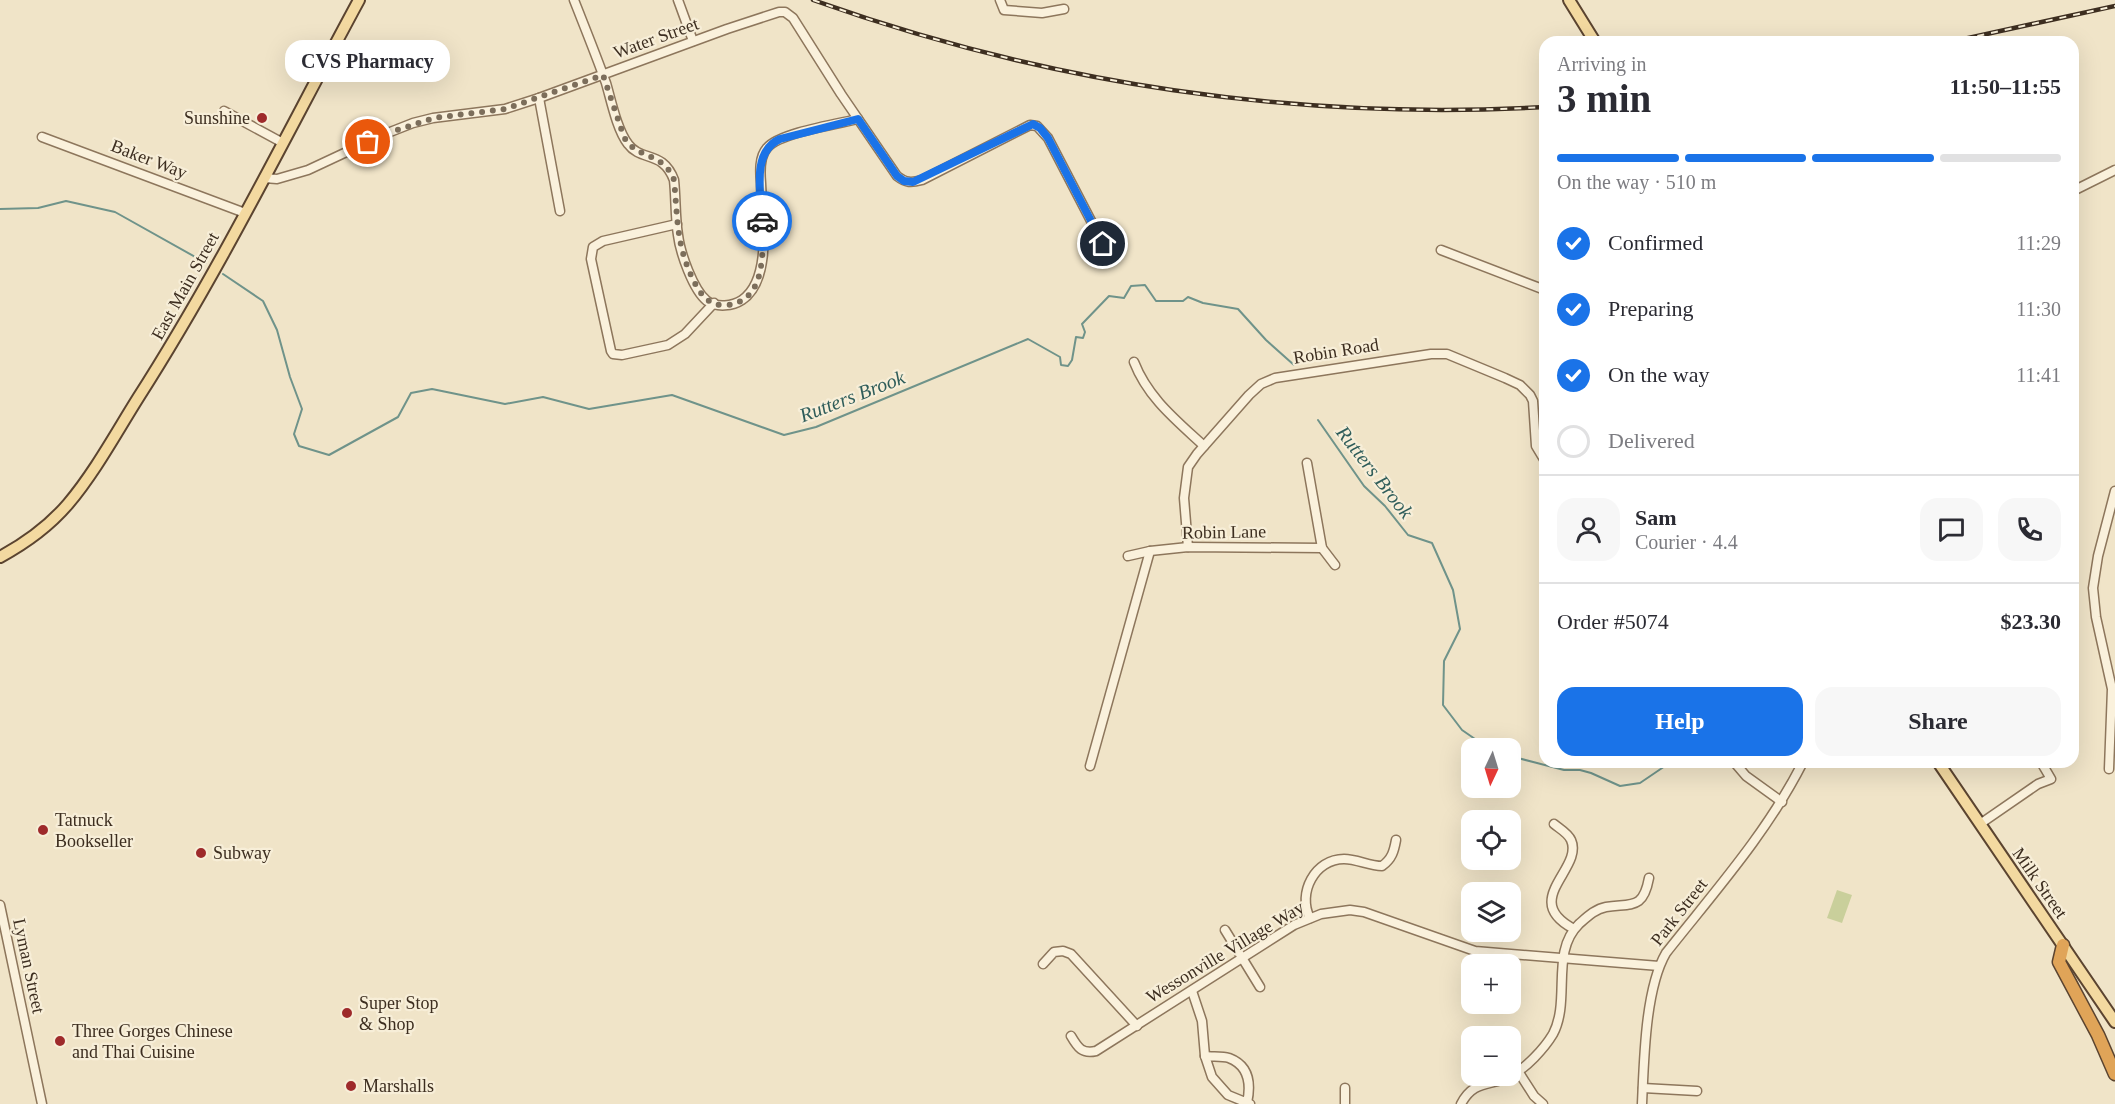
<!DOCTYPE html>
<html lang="en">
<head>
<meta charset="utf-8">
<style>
  :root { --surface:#fff; --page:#f7f7f7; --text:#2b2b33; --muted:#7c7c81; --line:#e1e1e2; --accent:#1a73e8 }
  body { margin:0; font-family:"Times New Roman",serif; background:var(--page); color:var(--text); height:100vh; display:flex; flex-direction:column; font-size:22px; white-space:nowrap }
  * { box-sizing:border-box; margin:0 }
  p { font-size:20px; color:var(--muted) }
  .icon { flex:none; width:33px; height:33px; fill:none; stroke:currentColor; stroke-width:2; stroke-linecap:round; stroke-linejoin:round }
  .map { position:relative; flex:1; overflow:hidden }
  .sheet { position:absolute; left:1539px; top:36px; width:540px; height:732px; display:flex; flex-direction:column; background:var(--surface); border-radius:18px; box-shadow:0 6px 24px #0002 }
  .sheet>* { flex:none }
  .needle { width:39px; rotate:184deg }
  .controls { position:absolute; left:1461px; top:738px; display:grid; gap:12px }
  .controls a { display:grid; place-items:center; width:60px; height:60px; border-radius:12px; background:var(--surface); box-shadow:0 6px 24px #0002; font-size:30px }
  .pin { position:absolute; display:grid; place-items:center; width:51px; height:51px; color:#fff; margin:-26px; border:3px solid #fff; border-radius:50%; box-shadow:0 2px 6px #0007 }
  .courier { position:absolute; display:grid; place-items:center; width:60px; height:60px; margin:-30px; border:4px solid #1a73e8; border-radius:50%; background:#fff; color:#222; box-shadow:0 2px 8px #0007 }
  .bubble { position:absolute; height:42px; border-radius:18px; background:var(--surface); box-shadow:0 6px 24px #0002; font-size:20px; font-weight:600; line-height:42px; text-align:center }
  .overview em { font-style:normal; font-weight:600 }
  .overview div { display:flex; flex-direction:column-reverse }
  .overview { display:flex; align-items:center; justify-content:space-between; height:102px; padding:0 18px }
  h1 { font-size:39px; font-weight:600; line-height:45px }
  .bar { display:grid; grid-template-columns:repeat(4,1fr); gap:9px 6px; align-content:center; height:72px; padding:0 18px }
  .bar i { height:8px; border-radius:4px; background:var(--line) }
  .bar .selected { background:var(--accent) }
  .bar p { grid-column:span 4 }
  .line { display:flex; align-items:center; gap:15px; padding:0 18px; border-top:2px solid var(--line) }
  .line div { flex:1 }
  .round { display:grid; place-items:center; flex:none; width:63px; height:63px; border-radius:18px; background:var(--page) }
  ol { padding:0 18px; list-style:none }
  li { display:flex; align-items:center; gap:18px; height:66px }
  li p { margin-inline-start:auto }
  li .icon { padding:6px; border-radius:50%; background:var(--accent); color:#fff; stroke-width:4 }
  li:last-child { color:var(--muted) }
  li i { width:33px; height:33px; border:3px solid var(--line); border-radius:50% }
  .primary-button { display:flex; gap:12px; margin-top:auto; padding:12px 18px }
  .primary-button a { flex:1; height:69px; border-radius:18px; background:var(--accent); color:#fff; font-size:24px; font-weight:600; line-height:69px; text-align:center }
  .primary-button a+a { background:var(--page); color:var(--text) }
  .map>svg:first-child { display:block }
  .green { fill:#c9cf9b }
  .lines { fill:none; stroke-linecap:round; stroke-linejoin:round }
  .stream { stroke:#6f938a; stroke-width:2 }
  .minor-casing { stroke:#8d765c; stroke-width:11 }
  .major-casing { stroke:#5b4430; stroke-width:14 }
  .highway-casing { stroke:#5b4430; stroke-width:15 }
  .minor { stroke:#faf1dc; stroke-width:8 }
  .major { stroke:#f3d9a0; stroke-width:10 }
  .highway { stroke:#e0a458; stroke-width:12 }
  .rail-casing { stroke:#3d2e20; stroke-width:4.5 }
  .rail { stroke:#f7eed8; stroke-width:2; stroke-dasharray:7; stroke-linecap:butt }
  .done { stroke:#7c6e5b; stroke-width:6; stroke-dasharray:0 10.8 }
  .route { stroke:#1a73e8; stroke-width:8 }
  .poi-dot { fill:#9e2a2b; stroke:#f7eed8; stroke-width:2 }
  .labels { text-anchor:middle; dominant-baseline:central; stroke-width:4.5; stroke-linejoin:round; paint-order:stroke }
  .street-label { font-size:18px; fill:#3d2e20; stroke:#f7eed8 }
  .poi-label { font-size:18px; fill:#3d2e20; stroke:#f7eed8; text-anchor:start }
  .water-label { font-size:20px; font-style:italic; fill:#2f5d5a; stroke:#f7eed8 }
</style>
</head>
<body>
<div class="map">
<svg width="2115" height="1104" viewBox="0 0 2115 1104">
  <rect width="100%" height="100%" fill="#f0e4c8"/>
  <polygon class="green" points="1837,890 1852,895 1842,923 1827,918"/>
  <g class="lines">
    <g class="stream">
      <polyline points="0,209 38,208 66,201 115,212 206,263"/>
      <polyline points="223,274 263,301 277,330 290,377 302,409 294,434 299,446 329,455 398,417 411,393 432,389 505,404 543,397 589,409 672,395 784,435 816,427 1028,339 1060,357 1061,365 1068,366 1072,360 1076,337 1083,338 1085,332 1082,324 1109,296 1124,298 1131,286 1145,285 1156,301 1183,301 1188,297 1203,303 1238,309 1266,340 1294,365"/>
      <polyline points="1318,420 1364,486 1385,506 1408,535 1432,543 1453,590 1460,629 1444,661 1443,705 1462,730 1488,748"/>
      <polyline points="1510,756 1564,770 1580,770 1591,773 1620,786 1640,783 1668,764"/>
    </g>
    <g class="minor-casing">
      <g id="minor">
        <path d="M574 0C585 28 596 55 606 83 611 100 617 130 628 144 641 162 663 150 674 180 676 198 675 217 678 235 680 252 693 290 707 301 717 308 733 306 742 300 773 279 762 215 761 183 760 172 759 157 767 148 779 133 837 124 858 119"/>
        <polyline points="678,0 693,41"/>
        <polyline points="1000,0 1004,10 1042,13 1064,9"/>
        <polyline points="539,98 560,211"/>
        <polyline points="224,111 283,143"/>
        <polyline points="42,137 245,213"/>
        <path d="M264 178 277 179 308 170 385 134 413 123 433 118 505 109 539 98 727 29 779 12H785L793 18 841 94 897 176C906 183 911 183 922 180L1030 125 1037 126 1048 138 1103 244"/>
        <polyline points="2073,191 2115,170"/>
        <polyline points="677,224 603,241 593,247 591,259 611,351 613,354 622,355 668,345 685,334 714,303"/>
        <polyline points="1441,250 1545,290"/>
        <path d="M1134 362C1148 398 1176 420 1204 446"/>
        <polyline points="1307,463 1322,548 1335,565"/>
        <polyline points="1188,547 1184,498 1188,467 1197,454 1249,395 1261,384 1275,378 1431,354 1447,354 1505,378 1520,385 1530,395 1533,401 1536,446 1545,461"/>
        <polyline points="1128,556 1150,551 1188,547 1322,548"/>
        <polyline points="1734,762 1746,776 1782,802"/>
        <polyline points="1090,766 1150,551"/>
        <polyline points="2109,769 2112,689 2096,617 2093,588 2098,556 2115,491"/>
        <path d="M1554 824C1560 829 1568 833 1571 840 1584 869 1519 900 1574 929"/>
        <polyline points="1980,824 2038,784 2051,779 2041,762"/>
        <polyline points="0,905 42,1104"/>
        <path d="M1310 918C1297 893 1315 859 1344 859 1357 859 1369 866 1382 866 1392 859 1394 851 1396 840"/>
        <polyline points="1225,930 1260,987"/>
        <polyline points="1043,964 1054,952 1063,951 1071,954 1137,1026"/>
        <polyline points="1192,991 1202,1021 1205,1056 1212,1077 1228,1095 1250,1104"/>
        <path d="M1071 1036C1078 1048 1082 1054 1096 1051L1294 925 1321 914 1350 910 1364 912 1475 951 1659 966"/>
        <path d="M1205 1056C1212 1057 1222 1056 1229 1058 1250 1066 1251 1085 1247 1103"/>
        <polyline points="1518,1071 1534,1096 1543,1104"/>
        <polyline points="1643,1088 1697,1091"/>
        <polyline points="1345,1104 1345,1088"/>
        <path d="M1461 1104C1474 1079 1490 1087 1511 1076 1526 1068 1544 1049 1553 1034 1571 1000 1550 952 1579 924 1587 917 1595 909 1606 907 1632 903 1643 910 1649 878"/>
        <path d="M1642 1104C1644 1061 1645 989 1666 953 1715 891 1767 833 1803 762"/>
      </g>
    </g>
    <g class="major-casing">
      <g id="major">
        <polyline points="1569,0 1595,42"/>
        <path d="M0 557C24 544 50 525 68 504 95 472 116 433 138 398 220 270 287 133 359 0"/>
        <polyline points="1938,762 2115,1022"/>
      </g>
    </g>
    <g class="highway-casing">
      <polyline id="highway" points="2063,945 2059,962 2098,1035 2115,1074"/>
    </g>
    <use href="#minor" class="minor"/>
    <use href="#major" class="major"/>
    <use href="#highway" class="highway"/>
    <g class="rail-casing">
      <g id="rail">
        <path d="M813 0C1048 84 1296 121 1545 107"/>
        <polyline points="1950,42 2115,6"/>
      </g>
    </g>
    <use href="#rail" class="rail"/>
  </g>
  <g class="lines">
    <path class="done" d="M368 142 385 134 434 118 505 109 603 75 624 137C637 160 664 152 674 180 678 221 676 249 697 287 704 299 712 306 727 305 767 301 763 250 762 221"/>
    <path class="route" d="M762 221C761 194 751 152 780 139L858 119 897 176 904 181 913 182 1033 124 1040 128 1048 138 1103 244"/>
  </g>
  <g class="poi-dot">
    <circle cx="262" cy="118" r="6"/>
    <circle cx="43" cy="830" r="6"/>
    <circle cx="201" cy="853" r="6"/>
    <circle cx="347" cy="1013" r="6"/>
    <circle cx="60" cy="1041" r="6"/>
    <circle cx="351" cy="1086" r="6"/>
  </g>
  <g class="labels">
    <g class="street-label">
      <text transform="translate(656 38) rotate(-20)">Water Street</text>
      <text transform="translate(149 159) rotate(21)">Baker Way</text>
      <text transform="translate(185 286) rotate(-61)">East Main Street</text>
      <text transform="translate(1336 351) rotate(-9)">Robin Road</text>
      <text transform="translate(1224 532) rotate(-1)">Robin Lane</text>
      <text transform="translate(2040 883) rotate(55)">Milk Street</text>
      <text transform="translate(1679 912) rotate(-52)">Park Street</text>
      <text transform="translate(1225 952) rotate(-31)">Wessonville Village Way</text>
      <text transform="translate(29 966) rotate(78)">Lyman Street</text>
    </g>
    <g class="poi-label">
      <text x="250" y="118" text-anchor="end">Sunshine</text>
      <text x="55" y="820">Tatnuck<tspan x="55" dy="21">Bookseller</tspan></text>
      <text x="213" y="853">Subway</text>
      <text x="359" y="1003">Super Stop<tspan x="359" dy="21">&amp; Shop</tspan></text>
      <text x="72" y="1031">Three Gorges Chinese<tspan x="72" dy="21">and Thai Cuisine</tspan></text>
      <text x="363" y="1086">Marshalls</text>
    </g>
    <g class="water-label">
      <text transform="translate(852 396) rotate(-21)">Rutters Brook</text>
      <text transform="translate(1375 472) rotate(52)">Rutters Brook</text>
    </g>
  </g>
</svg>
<div class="controls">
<a><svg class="needle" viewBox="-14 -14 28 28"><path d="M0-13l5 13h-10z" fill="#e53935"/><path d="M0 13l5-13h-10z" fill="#7c7c81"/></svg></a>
<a><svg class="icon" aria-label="locate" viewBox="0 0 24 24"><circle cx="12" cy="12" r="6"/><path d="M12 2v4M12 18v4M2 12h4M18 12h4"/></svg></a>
<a><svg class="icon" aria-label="layers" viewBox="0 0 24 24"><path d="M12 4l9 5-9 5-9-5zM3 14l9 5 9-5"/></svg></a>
<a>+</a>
<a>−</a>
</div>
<div class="pin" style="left:368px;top:142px;background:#ea580c"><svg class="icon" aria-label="bag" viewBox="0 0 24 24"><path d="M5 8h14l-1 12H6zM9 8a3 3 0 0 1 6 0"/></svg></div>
<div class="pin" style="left:1103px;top:244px;background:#1f2937"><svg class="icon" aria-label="home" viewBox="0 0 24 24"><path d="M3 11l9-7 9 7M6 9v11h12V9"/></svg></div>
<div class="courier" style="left:762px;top:221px"><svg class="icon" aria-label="car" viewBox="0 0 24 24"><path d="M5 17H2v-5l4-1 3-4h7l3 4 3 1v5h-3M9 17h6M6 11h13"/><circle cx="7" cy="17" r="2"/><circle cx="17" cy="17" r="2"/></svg></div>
<div class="bubble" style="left:285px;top:40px;width:165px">CVS Pharmacy</div>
<section class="sheet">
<div class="overview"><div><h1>3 min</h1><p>Arriving in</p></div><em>11:50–11:55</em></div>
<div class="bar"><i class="selected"></i><i class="selected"></i><i class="selected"></i><i></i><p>On the way · 510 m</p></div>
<ol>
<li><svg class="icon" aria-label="check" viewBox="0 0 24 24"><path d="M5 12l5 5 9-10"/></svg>Confirmed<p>11:29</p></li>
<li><svg class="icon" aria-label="check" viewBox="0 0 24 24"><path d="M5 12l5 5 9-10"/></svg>Preparing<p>11:30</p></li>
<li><svg class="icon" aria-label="check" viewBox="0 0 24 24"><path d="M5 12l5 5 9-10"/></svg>On the way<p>11:41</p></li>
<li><i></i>Delivered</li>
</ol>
<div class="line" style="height:108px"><a class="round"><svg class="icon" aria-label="person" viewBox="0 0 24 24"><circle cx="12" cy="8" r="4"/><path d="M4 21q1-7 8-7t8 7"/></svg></a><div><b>Sam</b><p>Courier · 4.4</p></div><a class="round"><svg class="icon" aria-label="chat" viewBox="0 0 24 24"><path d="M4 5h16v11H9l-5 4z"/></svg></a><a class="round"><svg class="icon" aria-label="phone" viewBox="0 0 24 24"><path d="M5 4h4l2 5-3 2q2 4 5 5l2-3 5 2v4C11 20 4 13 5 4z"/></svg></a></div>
<div class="line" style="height:78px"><div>Order #5074</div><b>$23.30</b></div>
<div class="primary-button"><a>Help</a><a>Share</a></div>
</section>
</div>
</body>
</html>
